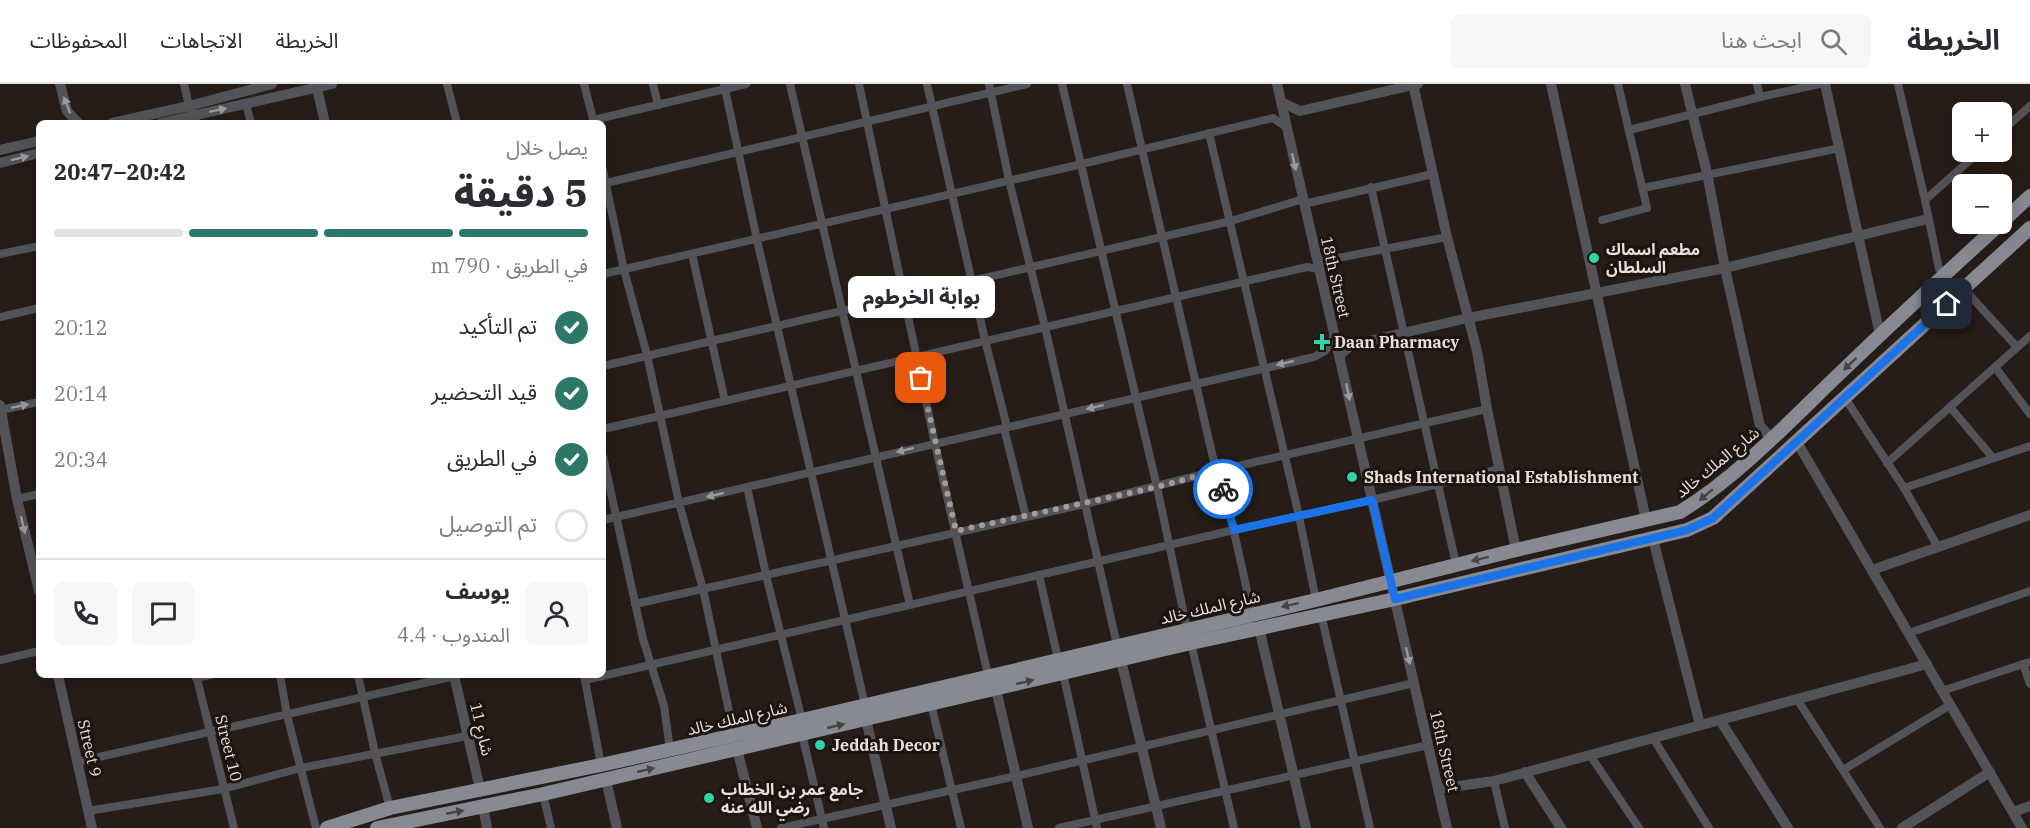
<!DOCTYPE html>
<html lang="ar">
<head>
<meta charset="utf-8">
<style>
  :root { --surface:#fff; --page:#f7f7f7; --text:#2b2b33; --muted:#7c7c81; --line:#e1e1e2; --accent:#2d7769 }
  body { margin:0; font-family:"IBM Plex Serif","Noto Sans Arabic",serif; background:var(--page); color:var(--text); direction:rtl; height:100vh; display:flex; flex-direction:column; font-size:22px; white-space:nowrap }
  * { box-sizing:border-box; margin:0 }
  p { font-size:20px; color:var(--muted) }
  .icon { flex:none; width:33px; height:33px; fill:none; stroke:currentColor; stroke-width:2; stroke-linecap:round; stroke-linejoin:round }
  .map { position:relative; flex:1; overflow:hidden; direction:ltr }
  .panel { position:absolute; left:36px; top:36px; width:570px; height:558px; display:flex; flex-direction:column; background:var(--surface); border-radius:9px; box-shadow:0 6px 24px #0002; direction:rtl }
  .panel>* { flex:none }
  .controls { position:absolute; left:1952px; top:18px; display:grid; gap:12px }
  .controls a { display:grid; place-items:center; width:60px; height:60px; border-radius:9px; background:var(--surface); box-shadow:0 6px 24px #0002; font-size:30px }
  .pin { position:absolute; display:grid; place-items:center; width:51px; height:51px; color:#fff; margin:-26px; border-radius:12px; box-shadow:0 3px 9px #0006 }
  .courier { position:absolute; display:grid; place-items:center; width:60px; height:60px; margin:-30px; border:4px solid #1a73e8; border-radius:50%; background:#fff; color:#222; box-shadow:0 2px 8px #0007 }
  .bubble { position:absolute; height:42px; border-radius:9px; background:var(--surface); box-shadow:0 6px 24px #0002; font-size:20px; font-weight:800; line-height:42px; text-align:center; direction:rtl }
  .overview em { font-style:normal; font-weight:800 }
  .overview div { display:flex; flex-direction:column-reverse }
  .overview { display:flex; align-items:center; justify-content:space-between; height:102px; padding:0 18px }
  h1 { font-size:39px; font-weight:800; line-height:45px }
  .bar { display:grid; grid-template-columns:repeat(4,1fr); gap:9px 6px; align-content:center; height:72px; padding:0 18px }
  .bar i { height:8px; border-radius:4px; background:var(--line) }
  .bar .current { background:var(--accent) }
  .bar p { grid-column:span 4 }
  .line { display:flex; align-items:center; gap:15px; padding:0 18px; border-top:2px solid var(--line) }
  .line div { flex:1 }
  .round { display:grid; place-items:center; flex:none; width:63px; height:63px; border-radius:9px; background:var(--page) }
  ol { padding:0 18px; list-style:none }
  li { display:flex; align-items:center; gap:18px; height:66px }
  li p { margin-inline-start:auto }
  li .icon { padding:6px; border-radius:50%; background:var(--accent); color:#fff; stroke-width:4 }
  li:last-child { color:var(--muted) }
  li i { width:33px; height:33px; border:3px solid var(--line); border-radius:50% }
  header { display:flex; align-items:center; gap:36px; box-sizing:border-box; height:84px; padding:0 30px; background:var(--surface); border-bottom:2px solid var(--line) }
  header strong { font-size:28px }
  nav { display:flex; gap:33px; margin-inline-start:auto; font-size:21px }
  .search { width:420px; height:54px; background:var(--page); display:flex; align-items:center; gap:15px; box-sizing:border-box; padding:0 21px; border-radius:9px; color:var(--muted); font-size:22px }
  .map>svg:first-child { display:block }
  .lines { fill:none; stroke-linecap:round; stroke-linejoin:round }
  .minor { stroke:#535459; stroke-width:8 }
  .tertiary { stroke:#535459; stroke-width:10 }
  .primary { stroke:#878a93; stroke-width:14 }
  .oneway { fill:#9c9a9a }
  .oneway2 { fill:#474344 }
  .done { stroke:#a39b97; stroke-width:6; stroke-dasharray:0 10.8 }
  .route { stroke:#1a73e8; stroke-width:8 }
  .poi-dot { fill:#2fd4aa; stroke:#1d130f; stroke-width:2 }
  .labels { text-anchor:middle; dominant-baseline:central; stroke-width:6; stroke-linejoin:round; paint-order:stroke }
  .poi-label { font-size:16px; font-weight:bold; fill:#e6dfdc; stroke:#1d130f; text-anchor:start }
  .street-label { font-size:16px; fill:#e6dfdc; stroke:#1d130f }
</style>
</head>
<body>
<header>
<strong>الخريطة</strong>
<div class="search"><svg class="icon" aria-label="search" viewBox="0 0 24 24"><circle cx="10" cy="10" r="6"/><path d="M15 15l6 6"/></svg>ابحث هنا</div>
<nav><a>الخريطة</a><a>الاتجاهات</a><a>المحفوظات</a></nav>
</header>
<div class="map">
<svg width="2030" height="744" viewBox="0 0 2030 744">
  <rect width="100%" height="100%" fill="#261c18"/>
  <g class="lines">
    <g class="minor">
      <polyline points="184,0 189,22 195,31 196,39"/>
      <polyline points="447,0 457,39"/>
      <polyline points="584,0 594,39"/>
      <polyline points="653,0 658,21"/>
      <polyline points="724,0 757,156 865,621"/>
      <polyline points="790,0 910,521"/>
      <polyline points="859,0 935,360 988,591"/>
      <polyline points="927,0 985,256 1007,343"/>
      <polyline points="989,0 1009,96 1045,243 1117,561"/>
      <polyline points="1062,0 1157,403 1187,545"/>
      <polyline points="1127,0 1216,387 1227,416 1252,529 1248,539 1233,545"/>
      <polyline points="1757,0 1760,13"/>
      <polyline points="1898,0 1925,116"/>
      <polyline points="246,20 251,39"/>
      <polyline points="593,36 746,0"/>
      <polyline points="1629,46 1760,13 1819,0"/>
      <polyline points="2001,48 2030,22"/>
      <polyline points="1209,49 1299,432 1316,516"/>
      <polyline points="603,86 624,186 647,271 679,419 703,505 734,651"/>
      <polyline points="606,99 1027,0"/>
      <polyline points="1371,103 1456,480"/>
      <polyline points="1643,104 1840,64"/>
      <polyline points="1304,120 1433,90"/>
      <polyline points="1602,136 1647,124 1618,0"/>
      <polyline points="0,170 39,162"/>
      <polyline points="692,170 725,317"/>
      <polyline points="1317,178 1447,153"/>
      <polyline points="603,190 1082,80 1273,34 1286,43"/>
      <polyline points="1946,190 1939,185 1925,116 1979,68"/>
      <polyline points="1964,205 2017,263"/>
      <polyline points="0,233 39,224"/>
      <polyline points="603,282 1231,137 1303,115"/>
      <polyline points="1995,283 2030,330"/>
      <polyline points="1845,314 1904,404 2030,362"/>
      <polyline points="1950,323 1993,374"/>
      <polyline points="0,326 39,318"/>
      <polyline points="1004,344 1026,433"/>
      <polyline points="603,345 1307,183 1319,185"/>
      <polyline points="603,372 643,555 664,622 670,666"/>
      <polyline points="1887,379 2030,252"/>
      <polyline points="747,403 766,491 802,636"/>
      <polyline points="1904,404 1938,463"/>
      <polyline points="17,415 39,410"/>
      <polyline points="603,436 1314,273 1325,267 1334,253"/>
      <polyline points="1039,491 1058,575"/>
      <polyline points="635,520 1085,420 1216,387 1487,325"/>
      <polyline points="1321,530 1370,744"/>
      <polyline points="1909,549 2030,507"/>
      <polyline points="1195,557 1191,559 1234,744"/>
      <polyline points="0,576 39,567"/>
      <polyline points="2030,578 2023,580 2030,600"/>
      <polyline points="1063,589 1097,744"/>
      <polyline points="196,591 234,744"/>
      <polyline points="280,591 287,631 316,744"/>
      <polyline points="358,591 375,669 390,724"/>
      <polyline points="584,591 601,681"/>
      <polyline points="196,594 210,591"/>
      <polyline points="585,596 1234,446 1372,416 1500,385"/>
      <polyline points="1942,607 2023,580"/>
      <polyline points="1797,615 1880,744"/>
      <polyline points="931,620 961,744"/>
      <polyline points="802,650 824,744"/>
      <polyline points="1653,654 1709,744"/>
      <polyline points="1590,671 1639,744"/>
      <polyline points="77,678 455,592"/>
      <polyline points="1843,686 1950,621"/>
      <polyline points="1494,697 1505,744"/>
      <polyline points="543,710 551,744"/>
      <polyline points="88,727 223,705 301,684 467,652"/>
      <polyline points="781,744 1016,692 1414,599"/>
      <polyline points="1059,744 1428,661"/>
    </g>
    <g class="tertiary">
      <polyline points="60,0 67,27 78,39"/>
      <polyline points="316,0 325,39"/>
      <polyline points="1277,0 1447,744"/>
      <polyline points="1413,0 1447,153 1477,267 1487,325 1516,466"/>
      <polyline points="1551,0 1646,436"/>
      <polyline points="1685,0 1707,89 1725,184 1760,342 1772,355"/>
      <polyline points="1825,0 1880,251"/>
      <polyline points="1281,18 1300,27 1418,0"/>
      <polyline points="112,39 189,22 272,0"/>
      <polyline points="161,39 332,0"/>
      <polyline points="0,66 39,57"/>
      <polyline points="0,79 39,69"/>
      <polyline points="1340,271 1351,261 1468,234 1725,184 1928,135"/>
      <polyline points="0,321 17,415 39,507"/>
      <polyline points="1797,358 2022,744"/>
      <polyline points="1653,455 1700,641"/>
      <polyline points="1872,486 2030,431"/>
      <polyline points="1259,544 1306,744"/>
      <polyline points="1121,576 1161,744"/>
      <polyline points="58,591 92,744"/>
      <polyline points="454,591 480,705"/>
      <polyline points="996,605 1028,744"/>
      <polyline points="866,635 891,744"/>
      <polyline points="1720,636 1788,744"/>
      <polyline points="737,665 757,744"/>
      <polyline points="1525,688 1561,744"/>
      <polyline points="606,696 617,744"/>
      <polyline points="1438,705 1494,697 1927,580"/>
      <polyline points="483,722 487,744"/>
      <polyline points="2013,728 2030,722"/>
      <polyline points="1902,744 1990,688"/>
    </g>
    <g class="primary">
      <polyline points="2001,139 2030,112"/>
      <path d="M327 744 390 724 601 681 802 636 1316 516 1516 466 1680 428C1737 393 1787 340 1836 293 1890 241 1945 190 2000 140"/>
      <polyline points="377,744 543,710 1191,559 1395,515 1687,446 1713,434 2030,144"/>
    </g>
  </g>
  <defs><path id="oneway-solid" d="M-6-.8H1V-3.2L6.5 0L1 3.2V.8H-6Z" transform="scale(1.5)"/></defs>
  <g class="oneway">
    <use href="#oneway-solid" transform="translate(67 21) rotate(-111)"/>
    <use href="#oneway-solid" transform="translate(218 26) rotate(-12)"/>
    <use href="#oneway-solid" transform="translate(20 74) rotate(-14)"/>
    <use href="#oneway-solid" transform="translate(1294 78) rotate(77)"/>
    <use href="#oneway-solid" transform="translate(1285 279) rotate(167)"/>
    <use href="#oneway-solid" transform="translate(1348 308) rotate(78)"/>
    <use href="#oneway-solid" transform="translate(20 322) rotate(-12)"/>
    <use href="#oneway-solid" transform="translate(1095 323) rotate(167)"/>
    <use href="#oneway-solid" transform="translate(905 366) rotate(167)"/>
    <use href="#oneway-solid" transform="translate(715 411) rotate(167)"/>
    <use href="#oneway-solid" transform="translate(23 441) rotate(77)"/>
    <use href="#oneway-solid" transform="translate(1408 572) rotate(77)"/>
  </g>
  <g class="oneway2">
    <use href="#oneway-solid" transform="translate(1850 280) rotate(136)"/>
    <use href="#oneway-solid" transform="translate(1706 411) rotate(140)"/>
    <use href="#oneway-solid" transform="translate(1480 475) rotate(166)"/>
    <use href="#oneway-solid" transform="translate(1290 521) rotate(168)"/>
    <use href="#oneway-solid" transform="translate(1025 598) rotate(-13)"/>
    <use href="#oneway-solid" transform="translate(836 642) rotate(-13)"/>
    <use href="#oneway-solid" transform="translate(646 686) rotate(-13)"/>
    <use href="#oneway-solid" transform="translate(455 728) rotate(-11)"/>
  </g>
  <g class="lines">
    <polyline class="done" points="921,294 956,447 1157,403 1216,387 1223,405"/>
    <polyline class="route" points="1223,405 1234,446 1372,416 1395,515 1687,446 1713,434 1947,220"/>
  </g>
  <g class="poi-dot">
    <circle cx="1594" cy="174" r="6"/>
    <path d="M1319 249h6v6h6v6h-6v6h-6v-6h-6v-6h6z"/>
    <circle cx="1352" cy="393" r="6"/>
    <circle cx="820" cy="661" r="6"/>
    <circle cx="709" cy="714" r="6"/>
  </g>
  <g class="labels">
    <g class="poi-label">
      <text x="1606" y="165">مطعم اسماك<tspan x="1606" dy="18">السلطان</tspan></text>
      <text x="1334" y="258">Daan Pharmacy</text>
      <text x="1364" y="393">Shads International Establishment</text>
      <text x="832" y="661">Jeddah Decor</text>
      <text x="721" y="705">جامع عمر بن الخطاب<tspan x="721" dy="18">رضي الله عنه</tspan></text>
    </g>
    <g class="street-label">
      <text transform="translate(1336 193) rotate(77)">18th Street</text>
      <text transform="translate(1717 378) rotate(-39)">شارع الملك خالد</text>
      <text transform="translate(1210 523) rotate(-13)">شارع الملك خالد</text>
      <text transform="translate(737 634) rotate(-13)">شارع الملك خالد</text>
      <text transform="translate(482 645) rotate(77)">شارع 11</text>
      <text transform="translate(90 664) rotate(77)">Street 9</text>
      <text transform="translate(229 664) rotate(76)">Street 10</text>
      <text transform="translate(1445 667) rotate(77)">18th Street</text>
    </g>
  </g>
</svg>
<div class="controls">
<a>+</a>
<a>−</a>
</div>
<div class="pin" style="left:921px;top:294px;background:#ea580c"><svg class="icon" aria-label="bag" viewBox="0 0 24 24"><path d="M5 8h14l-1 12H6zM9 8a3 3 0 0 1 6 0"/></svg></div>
<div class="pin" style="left:1947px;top:220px;background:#1f2937"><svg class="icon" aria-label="home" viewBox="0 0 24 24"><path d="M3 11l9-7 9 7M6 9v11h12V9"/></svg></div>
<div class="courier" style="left:1223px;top:405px"><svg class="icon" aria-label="bike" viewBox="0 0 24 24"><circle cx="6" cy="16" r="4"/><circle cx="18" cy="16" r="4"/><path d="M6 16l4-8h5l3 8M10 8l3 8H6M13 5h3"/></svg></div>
<div class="bubble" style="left:848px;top:192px;width:147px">بوابة الخرطوم</div>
<section class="panel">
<div class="overview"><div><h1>5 دقيقة</h1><p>يصل خلال</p></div><em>20:42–20:47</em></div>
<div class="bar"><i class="current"></i><i class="current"></i><i class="current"></i><i></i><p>في الطريق · 790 m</p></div>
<ol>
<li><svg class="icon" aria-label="check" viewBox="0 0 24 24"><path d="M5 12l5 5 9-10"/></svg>تم التأكيد<p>20:12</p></li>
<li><svg class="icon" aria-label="check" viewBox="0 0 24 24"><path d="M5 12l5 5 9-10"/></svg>قيد التحضير<p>20:14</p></li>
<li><svg class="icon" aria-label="check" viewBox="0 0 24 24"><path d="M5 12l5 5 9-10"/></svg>في الطريق<p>20:34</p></li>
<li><i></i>تم التوصيل</li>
</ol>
<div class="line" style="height:108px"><a class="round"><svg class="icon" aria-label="person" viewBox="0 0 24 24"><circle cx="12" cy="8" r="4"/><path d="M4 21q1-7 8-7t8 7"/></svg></a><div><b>يوسف</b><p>المندوب · 4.4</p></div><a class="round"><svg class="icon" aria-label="chat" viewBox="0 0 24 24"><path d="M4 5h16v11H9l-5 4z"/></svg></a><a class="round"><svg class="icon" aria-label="phone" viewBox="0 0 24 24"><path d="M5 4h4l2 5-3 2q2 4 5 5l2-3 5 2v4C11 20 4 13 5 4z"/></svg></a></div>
</section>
</div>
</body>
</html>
